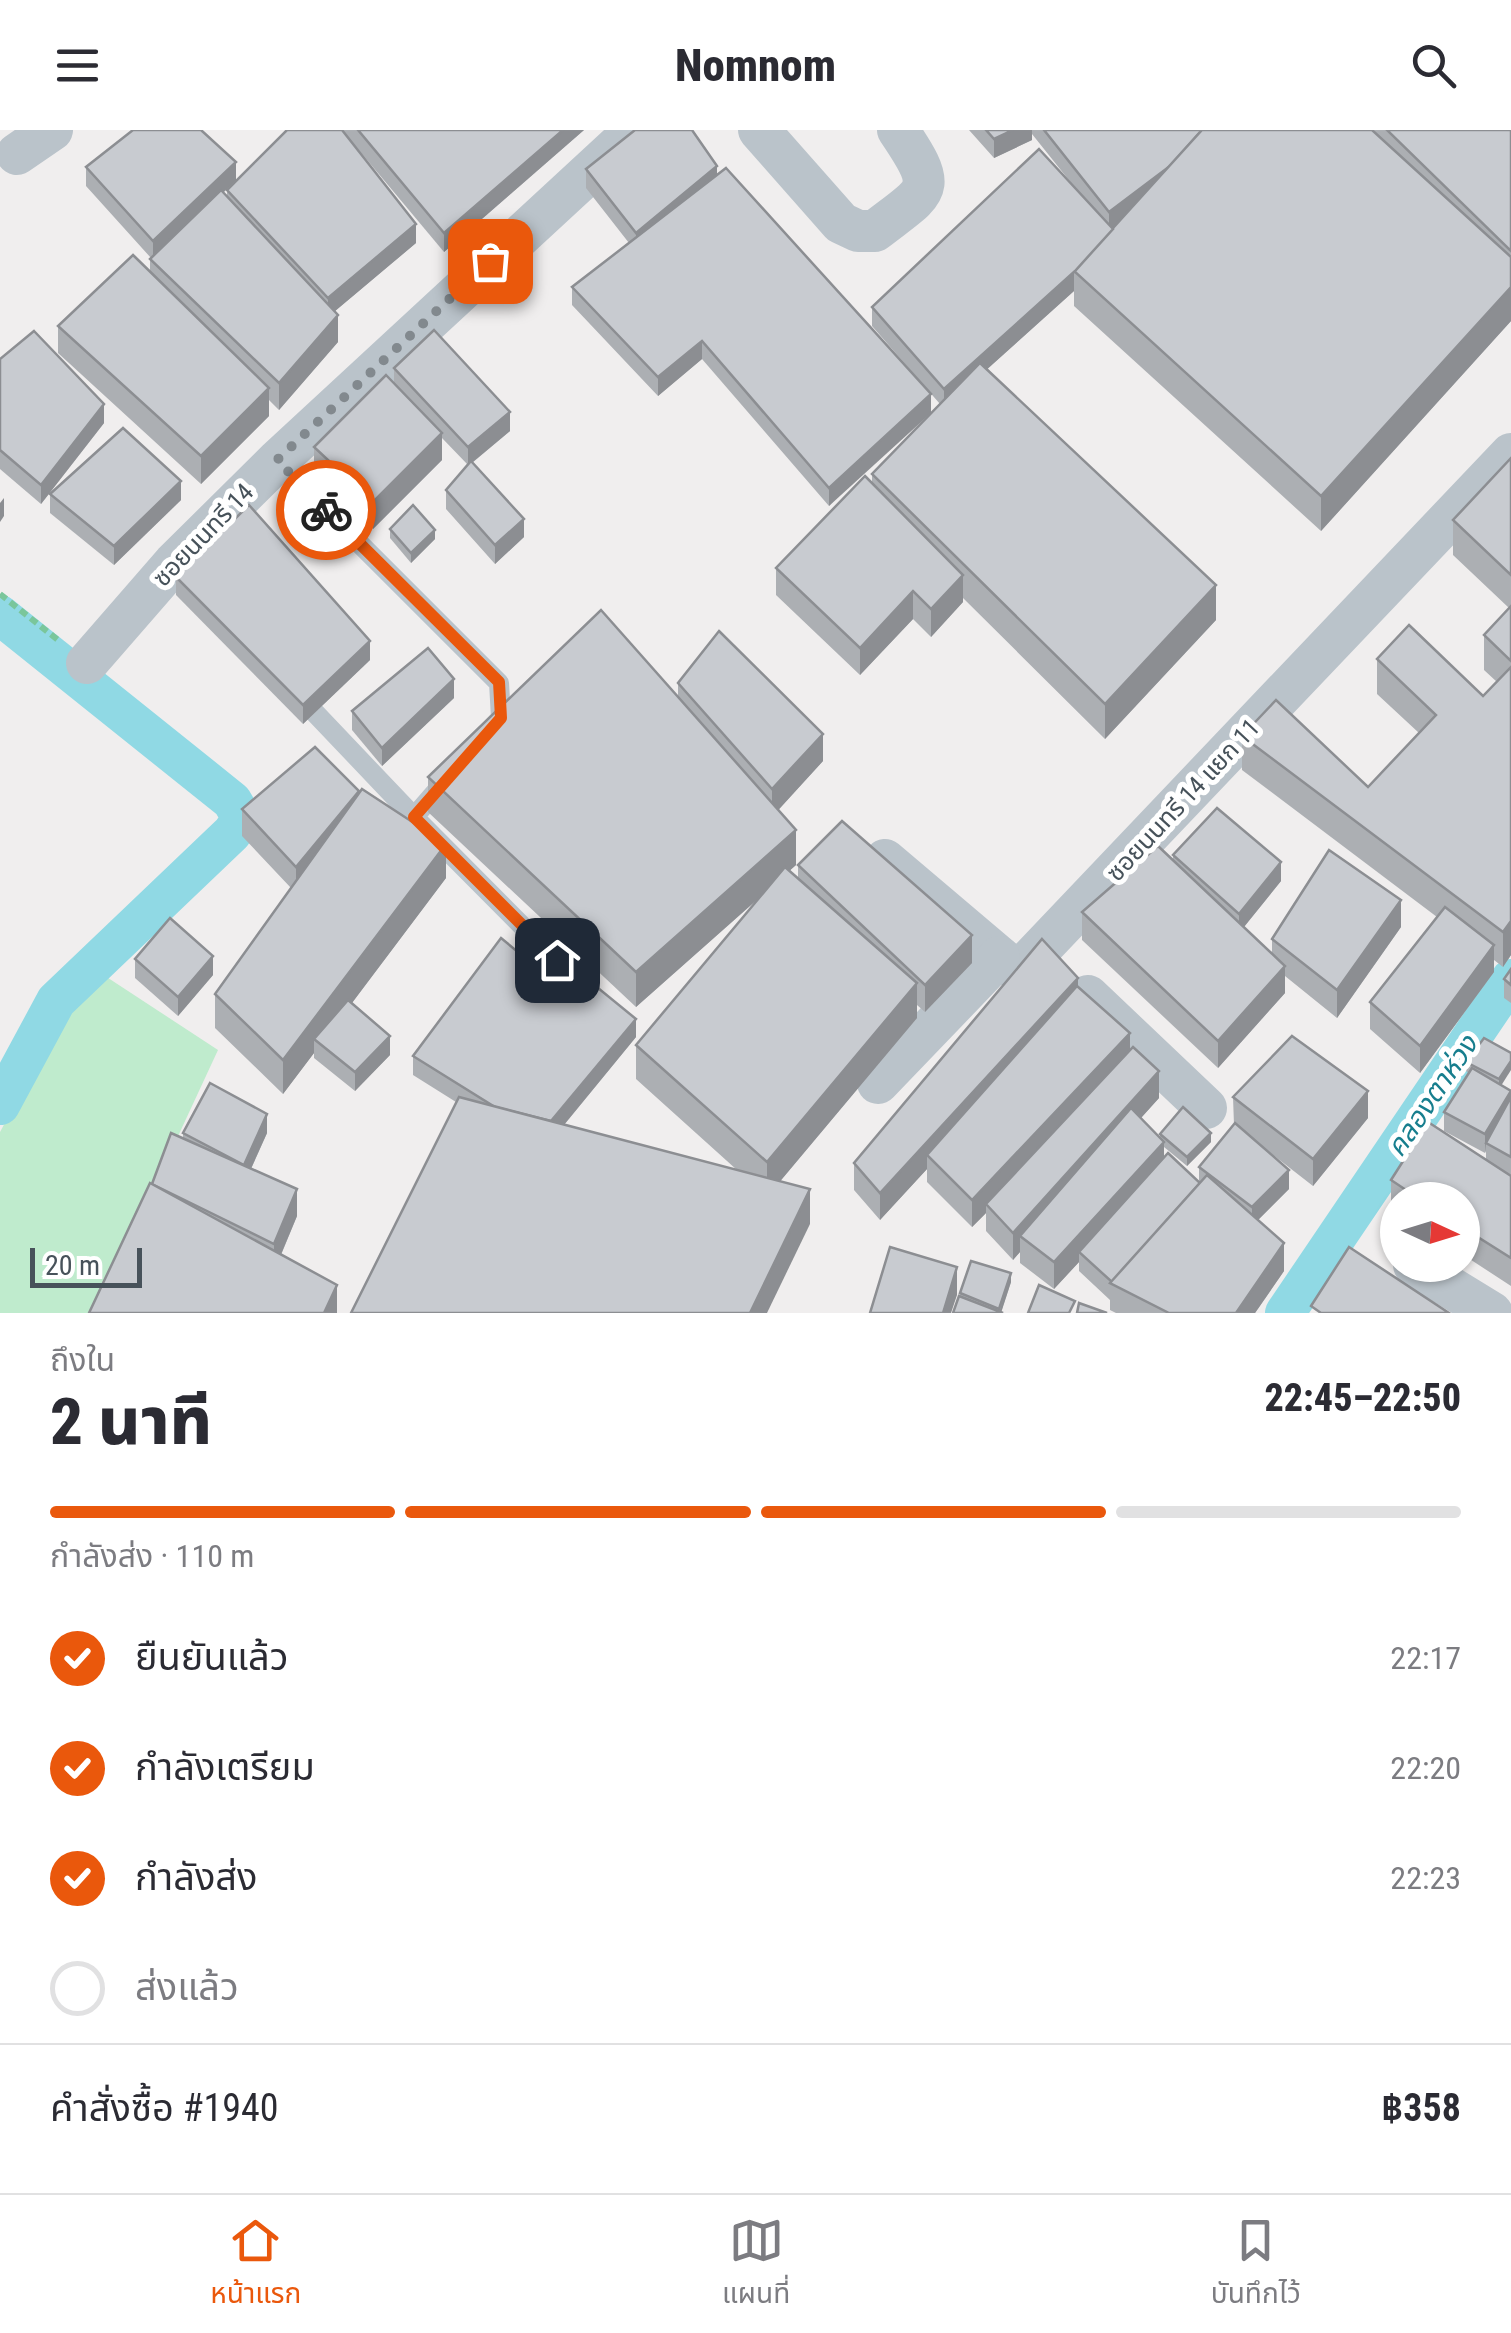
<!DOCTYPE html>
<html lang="th">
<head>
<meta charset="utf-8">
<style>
  :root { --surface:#fff; --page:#f2f2f3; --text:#2b2b33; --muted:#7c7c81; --line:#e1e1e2; --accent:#ea580c }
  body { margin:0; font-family:"Roboto Condensed","Noto Sans Thai",sans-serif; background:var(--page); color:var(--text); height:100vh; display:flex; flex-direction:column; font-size:38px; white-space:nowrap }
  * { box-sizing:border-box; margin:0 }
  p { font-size:32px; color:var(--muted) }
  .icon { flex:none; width:55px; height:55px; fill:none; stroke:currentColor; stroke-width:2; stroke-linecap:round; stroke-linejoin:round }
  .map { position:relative; height:1183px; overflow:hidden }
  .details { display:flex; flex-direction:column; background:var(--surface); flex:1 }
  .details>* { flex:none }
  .needle { width:65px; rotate:94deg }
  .fabs { position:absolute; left:1380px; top:1052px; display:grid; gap:20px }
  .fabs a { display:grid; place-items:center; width:100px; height:100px; border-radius:50%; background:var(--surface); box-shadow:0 2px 8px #0004; font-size:50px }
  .scale { position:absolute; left:30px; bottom:25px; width:112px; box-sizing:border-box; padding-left:10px; border:5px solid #47525a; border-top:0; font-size:28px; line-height:35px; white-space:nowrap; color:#47525a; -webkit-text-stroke:8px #fff; paint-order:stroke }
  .pin { position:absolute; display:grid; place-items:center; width:85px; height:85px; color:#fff; margin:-42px; border-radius:20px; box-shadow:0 5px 15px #0006 }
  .courier { position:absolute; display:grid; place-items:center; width:100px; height:100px; margin:-50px; border:8px solid #ea580c; border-radius:50%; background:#fff; color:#222; box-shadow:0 2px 12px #0007 }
  .summary em { font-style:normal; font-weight:800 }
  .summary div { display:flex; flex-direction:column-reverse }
  .summary { display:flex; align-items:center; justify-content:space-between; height:170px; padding:0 50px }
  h1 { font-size:65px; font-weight:800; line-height:75px }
  .bar { display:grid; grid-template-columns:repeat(4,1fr); gap:15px 10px; align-content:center; height:120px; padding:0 50px }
  .bar i { height:12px; border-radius:8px; background:var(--line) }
  .bar .current { background:var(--accent) }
  .bar p { grid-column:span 4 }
  .line { display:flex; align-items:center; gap:25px; padding:0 50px; border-top:2px solid var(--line) }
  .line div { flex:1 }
  ol { padding:0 50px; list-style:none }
  li { display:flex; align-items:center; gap:30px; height:110px }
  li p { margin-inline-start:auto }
  li .icon { padding:10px; border-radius:50%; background:var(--accent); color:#fff; stroke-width:4 }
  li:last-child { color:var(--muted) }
  li i { width:55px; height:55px; border:5px solid var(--line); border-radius:50% }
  header { display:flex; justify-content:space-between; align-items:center; height:130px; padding:0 50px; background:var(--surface); font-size:45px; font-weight:800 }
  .menu { display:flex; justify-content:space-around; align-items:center; height:140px; border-top:2px solid var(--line); background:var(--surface); font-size:28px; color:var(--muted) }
  .menu a { display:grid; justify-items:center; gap:5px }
  .menu .current { color:var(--accent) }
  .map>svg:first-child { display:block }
  .green { fill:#bfebcd }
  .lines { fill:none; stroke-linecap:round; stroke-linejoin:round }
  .canal { stroke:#90d9e4; stroke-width:40 }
  .path { stroke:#7ac69b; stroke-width:6; stroke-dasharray:8 5; stroke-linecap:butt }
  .service { stroke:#bac3ca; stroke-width:20 }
  .minor { stroke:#bac3ca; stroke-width:42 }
  .wall { fill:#acafb3 }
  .shaded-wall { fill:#8c8e92 }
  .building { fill:#c8cbd0; stroke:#8c8e92; stroke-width:2.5 }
  .done { stroke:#82898e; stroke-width:10; stroke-dasharray:0 18 }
  .route { stroke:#ea580c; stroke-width:12 }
  .labels { text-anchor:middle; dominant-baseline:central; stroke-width:10; stroke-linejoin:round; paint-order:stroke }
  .street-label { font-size:25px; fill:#47525a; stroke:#fff }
  .water-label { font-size:28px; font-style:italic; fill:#177e8e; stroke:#fff }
</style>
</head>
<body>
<header><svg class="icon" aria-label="menu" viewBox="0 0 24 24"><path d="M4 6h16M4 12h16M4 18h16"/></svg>Nomnom<svg class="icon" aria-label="search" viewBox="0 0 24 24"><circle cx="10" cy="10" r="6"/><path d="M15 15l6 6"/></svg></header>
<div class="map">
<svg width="1511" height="1183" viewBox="0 0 1511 1183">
  <rect width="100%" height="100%" fill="#f0eeee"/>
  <polygon class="green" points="99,842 218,920 96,1183 0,1183 0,1002 76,863"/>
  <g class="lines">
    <g class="canal">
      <polyline points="0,485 232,671 242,688 232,703 56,871 0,975"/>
      <polyline points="1285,1183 1511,849"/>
    </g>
    <polyline class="path" points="0,464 58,510"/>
    <g class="service">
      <polyline points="277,331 499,553 501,588 492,598"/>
      <polyline points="298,565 414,687"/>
      <polyline points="446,650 414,687 557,831"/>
    </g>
    <g class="minor">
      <path d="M759 0 841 93 858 101H875C929 59 940 62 898 0"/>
      <polyline points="17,24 52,0"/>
      <polyline points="87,533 174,433 277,331 635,0"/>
      <polyline points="885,730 1010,836 1024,836 1511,324"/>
      <polyline points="1088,866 1206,978"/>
      <polyline points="878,953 999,827"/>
      <polyline points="1414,1135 1492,1183"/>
    </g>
  </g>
  <g class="wall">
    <polygon points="342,0 584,0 444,122"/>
    <polygon points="969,0 1511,0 1511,191 1321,401 1074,176 1074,161 987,239 1216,490 1105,609 963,468 963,472 931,507 913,489 860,545 776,465 776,438 872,353 872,344 940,274 872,196 872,177 1076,59 1032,4 1032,10 994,28"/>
    <polygon points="86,37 236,50 223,63 227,67 227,60 416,113 335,181 338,212 279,280 269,270 269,286 201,354 58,223 58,196 150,141 150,129 151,128 86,56"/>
    <polygon points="586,39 717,45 931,264 829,376 702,229 658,266 572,175 572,157 629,113 586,58"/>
    <polygon points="0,229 104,293 41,374 0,339"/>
    <polygon points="394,238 510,301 472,333 524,407 495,434 446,379 446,360 468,335 442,308 442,330 373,399 314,344 314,317 394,253"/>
    <polygon points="1511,328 1511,825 1503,837 1494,830 1494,842 1420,943 1370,899 1370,872 1437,787 1242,640 1242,606 1368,657 1419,603 1377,564 1377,529 1483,566 1497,552 1484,540 1484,505 1509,478 1453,425 1453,390"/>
    <polygon points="50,364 181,370 114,435 50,383"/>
    <polygon points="390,399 435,409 411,433 390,408"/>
    <polygon points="176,447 370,530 303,594 176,465"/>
    <polygon points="678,553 823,631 778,680 796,735 789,741 798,748 798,735 972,833 925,882 917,875 917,888 780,1051 810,1094 456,972 413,945 413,926 530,832 636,907 564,995 737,1040 636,949 636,915 759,768 636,877 428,682 428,647 678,567"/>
    <polygon points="454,568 382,636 352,600 352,581"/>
    <polygon points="359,663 446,748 352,873 390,925 355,961 314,928 314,923 283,964 215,898 215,864 291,758 242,706 242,679"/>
    <polygon points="1173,725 1281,751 1244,797 1272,824 1272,809 1401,797 1337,888 1285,846 1285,863 1218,938 1082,810 1082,782 1173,731"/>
    <polygon points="135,829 213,845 178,886 135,848"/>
    <polygon points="1511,839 1511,873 1504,868 1504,849"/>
    <polygon points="1078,857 1130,920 1159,968 1141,988 1160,1008 1160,1004 1211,1012 1187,1036 1164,1017 1164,1028 1199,1052 1199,1037 1234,995 1233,967 1368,988 1313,1056 1259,1014 1289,1059 1258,1090 1284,1141 1255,1183 1116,1183 1110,1180 1110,1170 1079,1141 1079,1132 1054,1159 1020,1133 1020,1122 1013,1130 986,1101 986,1083 972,1097 927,1052 927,1039 880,1090 854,1060 854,1033"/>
    <polygon points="1484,908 1501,955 1511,961 1511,1156 1462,1124 1462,1070 1398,1070 1398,1082 1391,1078 1391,1050 1486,1030 1486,1021 1485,1023 1444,1001 1444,982 1469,943 1466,941 1466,932"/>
    <polygon points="183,1003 267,1003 251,1039 297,1086 281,1125 337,1183 152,1054 183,1008"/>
    <polygon points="971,1131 1011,1152 1001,1182 953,1183"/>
  </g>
  <g class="shaded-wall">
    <polygon points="563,0 584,0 444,122 444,103"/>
    <polygon points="1013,0 1032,0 1032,10 994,28 994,9"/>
    <polygon points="1215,2 1215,21 1109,100 1109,82"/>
    <polygon points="236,32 236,50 153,130 153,111"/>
    <polygon points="717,36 717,55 636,122 636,103"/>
    <polygon points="416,94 416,113 328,187 328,168"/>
    <polygon points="1074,142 1074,161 944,278 944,259"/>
    <polygon points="1511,157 1511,191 1321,401 1321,366"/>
    <polygon points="338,185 338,212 279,280 279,253"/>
    <polygon points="702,211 702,229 658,266 658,247"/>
    <polygon points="269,258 269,286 201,354 201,326"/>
    <polygon points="931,264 931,283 829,376 829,358"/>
    <polygon points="104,274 104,293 41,374 41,355"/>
    <polygon points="510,282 510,301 468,336 468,317"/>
    <polygon points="442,303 442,330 373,399 373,372"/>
    <polygon points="181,351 181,370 114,435 114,416"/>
    <polygon points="4,368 4,386 0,392 0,373"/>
    <polygon points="524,389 524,407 495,434 495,415"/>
    <polygon points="435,400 435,409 411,433 411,423"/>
    <polygon points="963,445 963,472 931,507 931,479"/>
    <polygon points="1216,455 1216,490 1105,609 1105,574"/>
    <polygon points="913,461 913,489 860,545 860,518"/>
    <polygon points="370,511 370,530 303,594 303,575"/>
    <polygon points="454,549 454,568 382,636 382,618"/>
    <polygon points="823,604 823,631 772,687 772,659"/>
    <polygon points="359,661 359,688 296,764 296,737"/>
    <polygon points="796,700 796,735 636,877 636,842"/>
    <polygon points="446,714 446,748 321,914 314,909 314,923 283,964 283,930"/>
    <polygon points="1281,732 1281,751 1239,803 1239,784"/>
    <polygon points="1401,770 1401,797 1337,888 1337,860"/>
    <polygon points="1511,791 1511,825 1503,837 1503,802"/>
    <polygon points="972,805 972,833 925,882 925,855"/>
    <polygon points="1494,815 1494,842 1420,943 1420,916"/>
    <polygon points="213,826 213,845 178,886 178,867"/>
    <polygon points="1285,836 1285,863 1218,938 1218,911"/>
    <polygon points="1078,848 1078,875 927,1025 927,1039 880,1090 880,1063"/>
    <polygon points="917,853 917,888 767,1067 767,1032"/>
    <polygon points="636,889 636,907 540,1024 540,1005"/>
    <polygon points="1130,903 1130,930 986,1074 986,1083 972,1097 972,1070"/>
    <polygon points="390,906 390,925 355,961 355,942"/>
    <polygon points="1511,931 1511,940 1499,959 1499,949"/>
    <polygon points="1159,941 1159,968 1029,1112 1020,1106 1020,1122 1013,1130 1013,1103"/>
    <polygon points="1368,961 1368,988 1313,1056 1313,1029"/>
    <polygon points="1511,961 1511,980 1486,1013 1485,1023 1485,1004"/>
    <polygon points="267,984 267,1003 244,1054 244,1035"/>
    <polygon points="1211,1003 1211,1012 1187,1036 1187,1027"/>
    <polygon points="1164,1012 1164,1039 1079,1122 1079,1132 1054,1159 1054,1132"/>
    <polygon points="1289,1040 1289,1059 1252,1096 1252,1077"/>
    <polygon points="297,1059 297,1086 274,1141 274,1114"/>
    <polygon points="810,1059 810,1094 767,1183 750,1183"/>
    <polygon points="1284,1113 1284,1141 1255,1183 1236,1183"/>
    <polygon points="957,1137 957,1165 951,1183 943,1183"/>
    <polygon points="1011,1143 1011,1152 1001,1183 999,1183"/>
    <polygon points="337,1155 337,1183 324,1183"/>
  </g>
  <g class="building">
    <polygon points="133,0 201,0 236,32 153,111 86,37"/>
    <polygon points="287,0 342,0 416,94 328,168 227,60"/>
    <polygon points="358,0 563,0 444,103"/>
    <polygon points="635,0 692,0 717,36 636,103 586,39"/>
    <polygon points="986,0 1013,0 994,9"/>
    <polygon points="1044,0 1202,0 1170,36 1109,82"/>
    <polygon points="1202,0 1372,0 1511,127 1511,157 1321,366 1074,141"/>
    <polygon points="1387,0 1511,0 1511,121"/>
    <polygon points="1039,19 1113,99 1075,141 944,259 872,177"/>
    <polygon points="726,38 931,264 829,358 702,211 658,247 572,157"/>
    <polygon points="221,60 338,185 279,253 150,129"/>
    <polygon points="133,125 269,258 201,326 58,196"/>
    <polygon points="434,200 510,282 468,317 394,238"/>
    <polygon points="34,201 104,274 41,355 0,320 0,229"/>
    <polygon points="980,233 1216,455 1105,574 872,344"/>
    <polygon points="386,245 442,303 373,372 314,317"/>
    <polygon points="123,298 181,351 114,416 50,364"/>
    <polygon points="1511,328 1511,445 1453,390"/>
    <polygon points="471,331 524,389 495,415 446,360"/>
    <polygon points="865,346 963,445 931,479 913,461 860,518 776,438"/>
    <polygon points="249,375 370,511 303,575 176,447"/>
    <polygon points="413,375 435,400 411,423 390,399"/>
    <polygon points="1511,476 1511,531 1484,505"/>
    <polygon points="601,480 796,700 636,842 428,647"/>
    <polygon points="1409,495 1483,566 1511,537 1511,791 1503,802 1242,606 1276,570 1368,657 1436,585 1377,529"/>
    <polygon points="719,501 823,604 772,659 678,553"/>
    <polygon points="428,518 454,549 382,618 352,581"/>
    <polygon points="315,617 359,661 296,737 242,679"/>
    <polygon points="362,659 446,714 283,930 215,864"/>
    <polygon points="1217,678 1281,732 1239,784 1173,725"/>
    <polygon points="842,691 972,805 925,855 798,735"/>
    <polygon points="1158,716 1285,836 1218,911 1082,782"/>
    <polygon points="1329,720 1401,770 1337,860 1272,809"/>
    <polygon points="785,737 917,853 767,1032 636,915"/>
    <polygon points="1445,777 1494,815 1420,916 1370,872"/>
    <polygon points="170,788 213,826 178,867 135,829"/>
    <polygon points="501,808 530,832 543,813 636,889 551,991 495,977 413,926"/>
    <polygon points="1042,809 1078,848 880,1063 854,1033"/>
    <polygon points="1511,839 1511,855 1504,849"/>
    <polygon points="1077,856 1130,903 972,1070 927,1025"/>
    <polygon points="348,870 390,906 355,942 314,909"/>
    <polygon points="1292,906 1368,961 1313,1029 1233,967"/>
    <polygon points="1484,908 1511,923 1511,931 1499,949 1466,932"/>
    <polygon points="1133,917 1159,941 1013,1103 986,1074"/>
    <polygon points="1472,938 1511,961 1485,1004 1444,982"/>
    <polygon points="210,953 267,984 244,1035 183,1003"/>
    <polygon points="459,967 810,1059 750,1183 351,1183"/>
    <polygon points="1511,967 1511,1027 1486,1013"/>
    <polygon points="1183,977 1211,1003 1187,1027 1160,1004"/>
    <polygon points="1131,978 1164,1012 1054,1132 1020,1106"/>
    <polygon points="1428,992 1511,1046 1511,1128 1462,1097 1462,1070 1421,1070 1391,1050"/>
    <polygon points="1235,993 1289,1040 1252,1077 1199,1037"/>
    <polygon points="171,1003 297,1059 274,1114 152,1054"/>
    <polygon points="1168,1023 1200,1053 1112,1152 1079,1122"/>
    <polygon points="1207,1045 1284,1113 1236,1183 1169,1183 1110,1153"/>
    <polygon points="150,1053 337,1155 324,1183 89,1183"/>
    <polygon points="890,1117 957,1137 943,1183 870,1183"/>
    <polygon points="1349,1117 1449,1183 1321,1183 1311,1176"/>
    <polygon points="971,1131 1011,1143 999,1179 960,1163"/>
    <polygon points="1039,1155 1075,1171 1069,1183 1028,1183"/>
    <polygon points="959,1166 1003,1183 953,1183"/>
    <polygon points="1079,1173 1107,1183 1077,1183"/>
  </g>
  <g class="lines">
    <polyline class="done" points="326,380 277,330 490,131"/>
    <polyline class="route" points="326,380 499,552 501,588 414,687 557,830"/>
  </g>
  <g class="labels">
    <g class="street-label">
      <text transform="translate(203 405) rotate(-46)">ซอยนนทรี 14</text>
      <text transform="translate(1183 670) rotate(-47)">ซอยนนทรี 14 แยก 11</text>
    </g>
    <g class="water-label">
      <text transform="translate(1432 966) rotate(-56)">คลองตาห่วง</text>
    </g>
  </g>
</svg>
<div class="fabs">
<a><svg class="needle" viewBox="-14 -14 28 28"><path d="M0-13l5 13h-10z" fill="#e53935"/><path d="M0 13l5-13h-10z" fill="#7c7c81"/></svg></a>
</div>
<div class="scale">20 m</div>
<div class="pin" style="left:490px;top:131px;background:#ea580c"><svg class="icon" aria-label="bag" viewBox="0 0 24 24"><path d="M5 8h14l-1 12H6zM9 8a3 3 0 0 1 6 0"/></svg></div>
<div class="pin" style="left:557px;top:830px;background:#1f2937"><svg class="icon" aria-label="home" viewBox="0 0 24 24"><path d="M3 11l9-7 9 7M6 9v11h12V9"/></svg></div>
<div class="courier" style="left:326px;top:380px"><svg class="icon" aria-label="bike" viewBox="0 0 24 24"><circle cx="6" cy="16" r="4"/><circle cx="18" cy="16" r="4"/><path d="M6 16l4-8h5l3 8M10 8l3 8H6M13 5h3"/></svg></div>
</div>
<section class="details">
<div class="summary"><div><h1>2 นาที</h1><p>ถึงใน</p></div><em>22:45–22:50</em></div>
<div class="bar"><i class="current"></i><i class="current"></i><i class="current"></i><i></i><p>กำลังส่ง · 110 m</p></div>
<ol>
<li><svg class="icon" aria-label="check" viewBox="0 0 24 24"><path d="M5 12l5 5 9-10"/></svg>ยืนยันแล้ว<p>22:17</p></li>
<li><svg class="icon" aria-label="check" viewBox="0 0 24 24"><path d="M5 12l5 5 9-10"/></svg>กำลังเตรียม<p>22:20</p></li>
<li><svg class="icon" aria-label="check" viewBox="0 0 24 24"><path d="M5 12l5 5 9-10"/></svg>กำลังส่ง<p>22:23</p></li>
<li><i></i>ส่งแล้ว</li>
</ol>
<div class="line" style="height:130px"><div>คำสั่งซื้อ #1940</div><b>฿358</b></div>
</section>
<nav class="menu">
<a class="current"><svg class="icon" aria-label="home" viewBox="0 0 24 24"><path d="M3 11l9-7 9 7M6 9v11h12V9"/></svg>หน้าแรก</a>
<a><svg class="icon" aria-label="map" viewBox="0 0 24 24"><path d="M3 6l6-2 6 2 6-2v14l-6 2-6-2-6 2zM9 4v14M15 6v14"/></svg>แผนที่</a>
<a><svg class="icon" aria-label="saved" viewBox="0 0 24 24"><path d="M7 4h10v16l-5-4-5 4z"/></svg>บันทึกไว้</a>
</nav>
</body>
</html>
